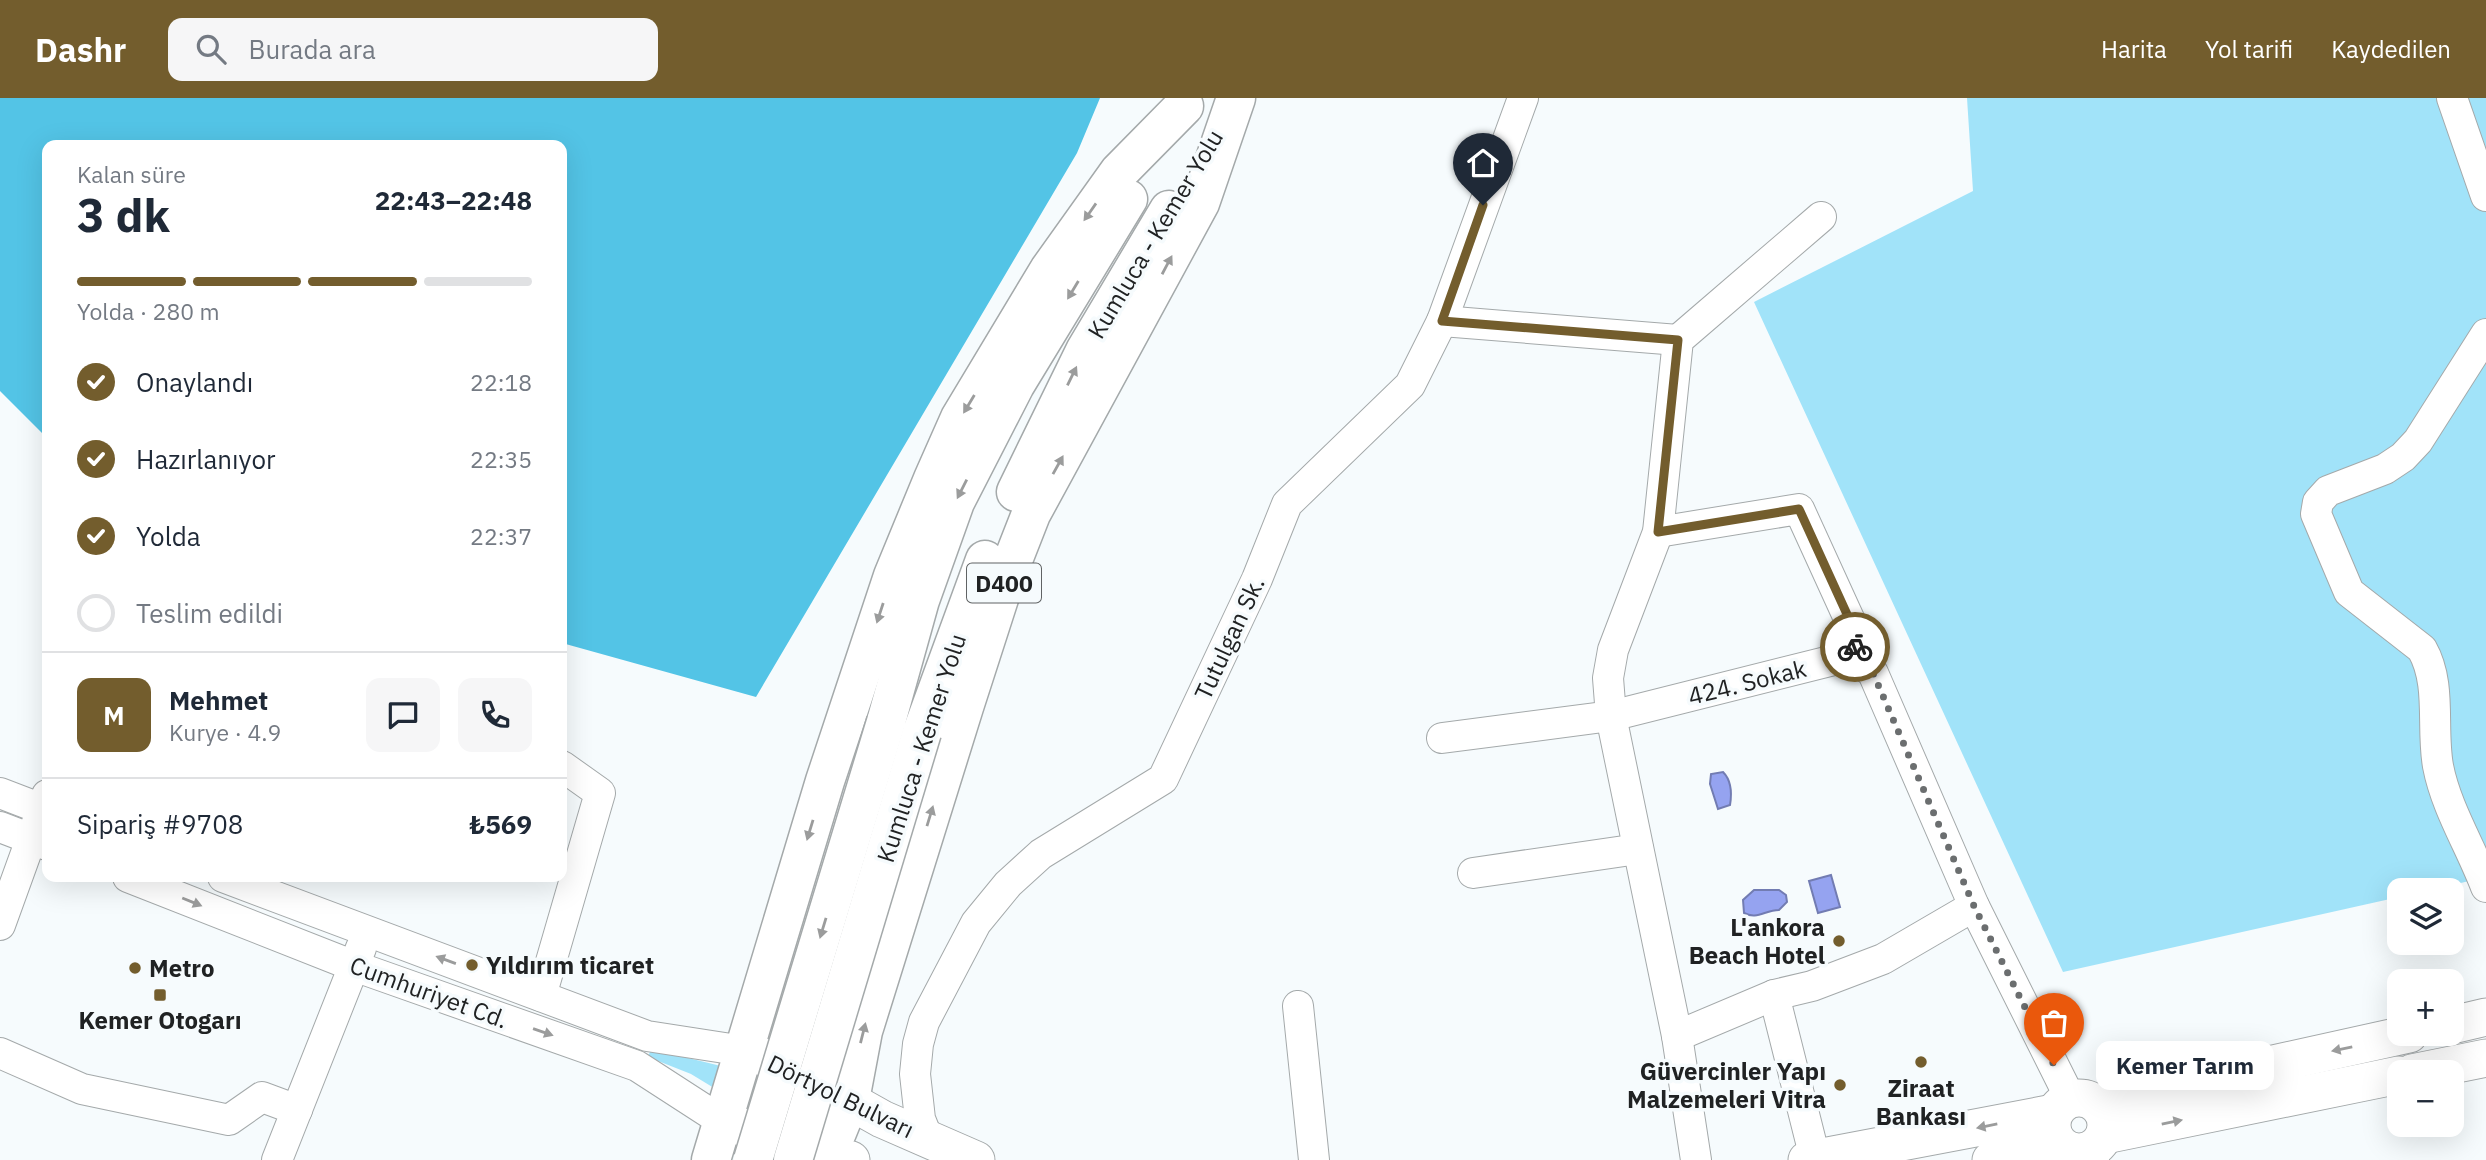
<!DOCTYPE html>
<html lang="tr">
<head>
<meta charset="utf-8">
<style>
  :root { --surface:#fff; --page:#f6f6f7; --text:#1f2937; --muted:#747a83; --line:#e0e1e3; --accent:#735d2d }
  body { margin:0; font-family:"IBM Plex Sans",sans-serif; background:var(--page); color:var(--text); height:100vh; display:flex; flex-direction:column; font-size:26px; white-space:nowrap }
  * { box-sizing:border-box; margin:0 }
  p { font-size:23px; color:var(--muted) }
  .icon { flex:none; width:38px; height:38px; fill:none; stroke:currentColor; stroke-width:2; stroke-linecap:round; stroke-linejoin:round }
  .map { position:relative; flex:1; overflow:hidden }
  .side { position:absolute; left:42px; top:42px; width:525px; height:742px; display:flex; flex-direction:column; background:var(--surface); border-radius:14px; box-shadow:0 7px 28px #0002 }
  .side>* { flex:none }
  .fabs { position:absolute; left:2387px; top:780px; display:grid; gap:14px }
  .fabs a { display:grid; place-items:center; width:77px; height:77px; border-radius:14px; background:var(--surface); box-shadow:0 7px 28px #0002; font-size:35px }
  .pin { position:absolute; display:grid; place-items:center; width:60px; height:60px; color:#fff; margin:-72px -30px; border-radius:50% 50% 50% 0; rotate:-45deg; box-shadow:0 0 7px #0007 }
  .pin .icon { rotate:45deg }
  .courier { position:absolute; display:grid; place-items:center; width:70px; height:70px; margin:-35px; border:5px solid #735d2d; border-radius:50%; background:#fff; color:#222; box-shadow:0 2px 9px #0007 }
  .bubble { position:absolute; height:49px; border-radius:14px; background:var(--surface); box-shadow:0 7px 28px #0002; font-size:23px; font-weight:800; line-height:49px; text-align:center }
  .headline em { font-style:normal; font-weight:800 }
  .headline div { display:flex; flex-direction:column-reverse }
  .headline { display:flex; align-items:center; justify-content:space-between; height:119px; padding:0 35px }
  h1 { font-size:46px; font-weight:800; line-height:52px }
  .bar { display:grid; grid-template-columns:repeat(4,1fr); gap:10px 7px; align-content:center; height:84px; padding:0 35px }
  .bar i { height:9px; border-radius:5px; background:var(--line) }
  .bar .on { background:var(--accent) }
  .bar p { grid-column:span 4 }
  .line { display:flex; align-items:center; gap:18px; padding:0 35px; border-top:2px solid var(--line) }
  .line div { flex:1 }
  .round { display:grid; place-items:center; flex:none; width:74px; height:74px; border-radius:14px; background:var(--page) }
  ol { padding:0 35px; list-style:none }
  li { display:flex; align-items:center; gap:21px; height:77px }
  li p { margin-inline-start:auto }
  li .icon { padding:7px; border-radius:50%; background:var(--accent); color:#fff; stroke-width:4 }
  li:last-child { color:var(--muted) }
  li i { width:38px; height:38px; border:4px solid var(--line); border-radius:50% }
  header { display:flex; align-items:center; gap:42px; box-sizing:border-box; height:98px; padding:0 35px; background:var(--accent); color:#fff }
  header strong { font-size:33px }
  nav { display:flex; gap:38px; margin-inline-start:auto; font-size:24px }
  .search { width:490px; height:63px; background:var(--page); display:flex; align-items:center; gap:18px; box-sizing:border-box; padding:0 24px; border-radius:14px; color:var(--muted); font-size:26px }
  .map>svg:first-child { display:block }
  .green { fill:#a1e3f9 }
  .forest { fill:#53c4e6 }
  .water { fill:#95a3f0; stroke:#727cb2; stroke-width:2 }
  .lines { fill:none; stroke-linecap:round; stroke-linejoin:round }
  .minor-casing { stroke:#a4a9aa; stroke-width:32 }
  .major-casing { stroke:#a4a9aa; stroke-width:39 }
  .highway-casing { stroke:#a4a9aa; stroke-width:41 }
  .minor { stroke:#fff; stroke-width:30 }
  .major { stroke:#fff; stroke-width:37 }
  .highway { stroke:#fff; stroke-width:38 }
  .highway-bridge-casing { stroke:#a4a9aa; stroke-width:41; stroke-linecap:butt }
  .highway-bridge { stroke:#fff; stroke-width:38 }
  .oneway { fill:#9b9c9c }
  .done { stroke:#6b6e6f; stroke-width:7; stroke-dasharray:0 12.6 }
  .route { stroke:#735d2d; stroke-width:9 }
  .poi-dot { fill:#735d2d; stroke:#f6fbfd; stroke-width:2.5 }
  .labels { text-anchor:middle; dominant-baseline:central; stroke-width:7; stroke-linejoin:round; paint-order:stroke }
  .shield { fill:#f6fbfd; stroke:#606364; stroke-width:2 }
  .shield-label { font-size:23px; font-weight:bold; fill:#202223 }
  .street-label { font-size:24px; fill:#202223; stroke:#f6fbfd }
  .poi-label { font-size:24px; font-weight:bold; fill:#202223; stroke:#f6fbfd; text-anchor:end }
</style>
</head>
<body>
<header>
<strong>Dashr</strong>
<div class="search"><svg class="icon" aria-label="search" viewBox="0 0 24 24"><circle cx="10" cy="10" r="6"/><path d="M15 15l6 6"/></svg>Burada ara</div>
<nav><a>Harita</a><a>Yol tarifi</a><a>Kaydedilen</a></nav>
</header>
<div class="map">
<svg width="2486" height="1062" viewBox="0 0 2486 1062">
  <rect width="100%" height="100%" fill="#f6fbfd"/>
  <g class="green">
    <polygon points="1967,0 2486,0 2486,779 2427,793 2399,793 2399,799 2063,874 1754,204 1973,93"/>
    <polygon points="651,951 721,968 714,990 691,976 648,959"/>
  </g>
  <polygon class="forest" points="0,0 1100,0 1077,55 756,599 562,545 562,47 47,47 47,340 0,293"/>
  <g class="water">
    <path d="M1723 674C1732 683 1732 695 1730 707L1718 711 1710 686 1711 676Z"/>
    <polygon points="1831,777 1840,809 1818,815 1809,783"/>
    <path d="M1754 792H1779L1786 797 1787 804 1779 812C1765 812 1757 822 1744 815L1743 802Z"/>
  </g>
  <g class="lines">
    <g class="minor-casing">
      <g id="minor">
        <polyline points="2452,0 2486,98"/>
        <polyline points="1442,223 1678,242"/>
        <path d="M2486 236 2418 343 2403 359 2385 371 2328 393 2318 404 2316 416 2349 494 2422 551C2442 586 2431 629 2438 668 2446 710 2471 749 2486 789"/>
        <polyline points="1658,434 1799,411 1851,525 1854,540 1854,563"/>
        <path d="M1442 640 1611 618 1834 562C1850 561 1861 564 1873 575L1974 808 2070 1000"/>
        <polyline points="0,695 47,713"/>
        <polyline points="0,729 47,747"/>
        <polyline points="1473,775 1638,751"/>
        <polyline points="128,779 354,868 637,968 722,1023"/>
        <polyline points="223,779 647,938 744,953"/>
        <polyline points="0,827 47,697"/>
        <polyline points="1774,897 1815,1060"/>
        <polyline points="541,898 600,695 562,668"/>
        <polyline points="1298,908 1314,1062"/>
        <polyline points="1677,938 1774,897 1812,888 1883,861 1974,808"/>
        <polyline points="0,955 82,991 229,1022 262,999 297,1012"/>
        <polyline points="928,1041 920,1021 915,976 918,946 924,924 976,825 1008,786 1041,756 1163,681 1257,481 1287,406 1410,287 1442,223 1523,0"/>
        <polyline points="2090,1052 2094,1062"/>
        <polyline points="277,1062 361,850"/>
        <polyline points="1696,1062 1677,938 1611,618 1608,580 1613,552 1658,434 1678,242 1821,119"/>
      </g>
    </g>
    <g class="major-casing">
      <g id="major">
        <polyline points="2452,927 2486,919"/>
        <polyline points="744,953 782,965 882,1021 976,1062"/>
        <polyline points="2412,975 2486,960"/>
        <circle cx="2079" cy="1027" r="27"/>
        <polyline points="2097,1005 2409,936"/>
        <polyline points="722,1023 851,1062"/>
        <polyline points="2105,1037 2399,977"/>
        <polyline points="1807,1062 2054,1015"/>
        <polyline points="1991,1062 2061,1048"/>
      </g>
    </g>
    <g class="highway-casing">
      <g id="highway">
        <polyline points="1016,394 1085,253 1169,112"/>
        <polyline points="886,624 920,502 955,404 1015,287 1128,101"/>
        <polyline points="922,634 985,462"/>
        <polyline points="711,1062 825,683 893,478 933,381 960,320 1049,172 1119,74 1184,8"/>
        <polyline points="822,1062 824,1054 837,1034 850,1002 863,933 964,609 1004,485 1031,416 1200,105 1236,0"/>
      </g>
    </g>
    <use href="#minor" class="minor"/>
    <use href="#major" class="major"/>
    <use href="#highway" class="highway"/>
    <g class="highway-bridge-casing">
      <g id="highway-bridge">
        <polyline points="753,1062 886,624"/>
        <polyline points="793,1062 922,634"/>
      </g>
    </g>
    <use href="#highway-bridge" class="highway-bridge"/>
  </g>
  <defs><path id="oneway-solid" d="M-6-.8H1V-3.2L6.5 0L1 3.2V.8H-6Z" transform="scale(1.75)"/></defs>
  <g class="oneway">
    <use href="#oneway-solid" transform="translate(1090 114) rotate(125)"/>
    <use href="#oneway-solid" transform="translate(1167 167) rotate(-62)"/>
    <use href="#oneway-solid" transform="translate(1073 192) rotate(121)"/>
    <use href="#oneway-solid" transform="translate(1072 278) rotate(-64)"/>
    <use href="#oneway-solid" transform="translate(969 306) rotate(121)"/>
    <use href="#oneway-solid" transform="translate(1058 367) rotate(-61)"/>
    <use href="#oneway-solid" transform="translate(962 391) rotate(117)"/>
    <use href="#oneway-solid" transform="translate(880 515) rotate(108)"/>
    <use href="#oneway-solid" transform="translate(930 718) rotate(-73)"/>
    <use href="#oneway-solid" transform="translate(810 732) rotate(107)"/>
    <use href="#oneway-solid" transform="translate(192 804) rotate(22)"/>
    <use href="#oneway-solid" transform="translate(823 830) rotate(107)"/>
    <use href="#oneway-solid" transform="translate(446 862) rotate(-160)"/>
    <use href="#oneway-solid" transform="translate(543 934) rotate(19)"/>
    <use href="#oneway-solid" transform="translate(863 935) rotate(-76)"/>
    <use href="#oneway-solid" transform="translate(2342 951) rotate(168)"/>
    <use href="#oneway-solid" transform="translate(2172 1024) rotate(-12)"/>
    <use href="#oneway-solid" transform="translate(1987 1028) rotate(169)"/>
  </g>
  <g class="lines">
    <polyline class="done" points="1855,549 1854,563 1865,568 1873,575 1974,808 2054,967"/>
    <polyline class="route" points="1483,107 1442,223 1678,242 1658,434 1799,411 1851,525 1855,549"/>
  </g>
  <g class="poi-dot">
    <circle cx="1839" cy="843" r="7"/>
    <circle cx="472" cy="867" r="7"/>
    <circle cx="135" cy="870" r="7"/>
    <rect x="153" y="890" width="14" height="14" rx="3.5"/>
    <circle cx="1921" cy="964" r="7"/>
    <circle cx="1840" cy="987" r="7"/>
  </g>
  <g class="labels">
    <rect class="shield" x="967" y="465.5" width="74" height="39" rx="5"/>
    <g class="shield-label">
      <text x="1004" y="485">D400</text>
    </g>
    <g class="street-label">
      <text transform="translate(1155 136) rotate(-59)">Kumluca - Kemer Yolu</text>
      <text transform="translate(1229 540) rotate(-65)">Tutulgan Sk.</text>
      <text transform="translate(1747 584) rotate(-14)">424. Sokak</text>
      <text transform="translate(921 650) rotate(-72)">Kumluca - Kemer Yolu</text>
      <text transform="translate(429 894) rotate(20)">Cumhuriyet Cd.</text>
      <text transform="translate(841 998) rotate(26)">Dörtyol Bulvarı</text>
    </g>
    <g class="poi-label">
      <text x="1825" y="829">L'ankora<tspan x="1825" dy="28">Beach Hotel</tspan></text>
      <text x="486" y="867" text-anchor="start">Yıldırım ticaret</text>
      <text x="149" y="870" text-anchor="start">Metro</text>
      <text x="160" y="922" text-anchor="middle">Kemer Otogarı</text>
      <text x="1826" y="973">Güvercinler Yapı<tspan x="1826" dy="28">Malzemeleri Vitra</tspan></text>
      <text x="1921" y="990" text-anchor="middle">Ziraat<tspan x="1921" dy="28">Bankası</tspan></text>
    </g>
  </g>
</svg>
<div class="fabs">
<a><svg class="icon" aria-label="layers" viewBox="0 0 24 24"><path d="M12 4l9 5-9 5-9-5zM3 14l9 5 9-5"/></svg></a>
<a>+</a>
<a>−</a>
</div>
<div class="pin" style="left:2054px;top:967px;background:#ea580c"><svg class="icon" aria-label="bag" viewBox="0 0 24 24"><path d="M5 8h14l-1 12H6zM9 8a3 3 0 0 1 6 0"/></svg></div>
<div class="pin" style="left:1483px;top:107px;background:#1f2937"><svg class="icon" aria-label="home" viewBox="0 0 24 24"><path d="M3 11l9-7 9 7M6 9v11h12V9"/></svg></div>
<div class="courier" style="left:1855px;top:549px"><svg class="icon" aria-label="bike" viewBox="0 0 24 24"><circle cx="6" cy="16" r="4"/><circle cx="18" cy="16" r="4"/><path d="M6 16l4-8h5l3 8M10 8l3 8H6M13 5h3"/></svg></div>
<div class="bubble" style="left:2096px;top:943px;width:178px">Kemer Tarım</div>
<section class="side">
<div class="headline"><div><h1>3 dk</h1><p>Kalan süre</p></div><em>22:43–22:48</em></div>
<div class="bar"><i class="on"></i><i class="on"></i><i class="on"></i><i></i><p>Yolda · 280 m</p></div>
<ol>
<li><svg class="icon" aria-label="check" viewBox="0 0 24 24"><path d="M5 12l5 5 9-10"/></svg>Onaylandı<p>22:18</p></li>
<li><svg class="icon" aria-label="check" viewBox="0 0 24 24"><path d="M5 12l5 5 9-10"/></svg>Hazırlanıyor<p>22:35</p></li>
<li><svg class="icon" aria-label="check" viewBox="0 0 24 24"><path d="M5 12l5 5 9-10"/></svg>Yolda<p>22:37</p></li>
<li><i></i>Teslim edildi</li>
</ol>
<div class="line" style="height:126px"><b class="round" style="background:var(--accent);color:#fff">M</b><div><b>Mehmet</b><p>Kurye · 4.9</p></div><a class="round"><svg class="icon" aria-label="chat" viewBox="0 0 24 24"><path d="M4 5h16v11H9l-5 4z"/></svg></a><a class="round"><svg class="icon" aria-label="phone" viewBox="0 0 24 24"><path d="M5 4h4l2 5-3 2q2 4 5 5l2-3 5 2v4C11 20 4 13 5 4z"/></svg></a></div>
<div class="line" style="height:91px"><div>Sipariş #9708</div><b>₺569</b></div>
</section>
</div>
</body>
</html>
